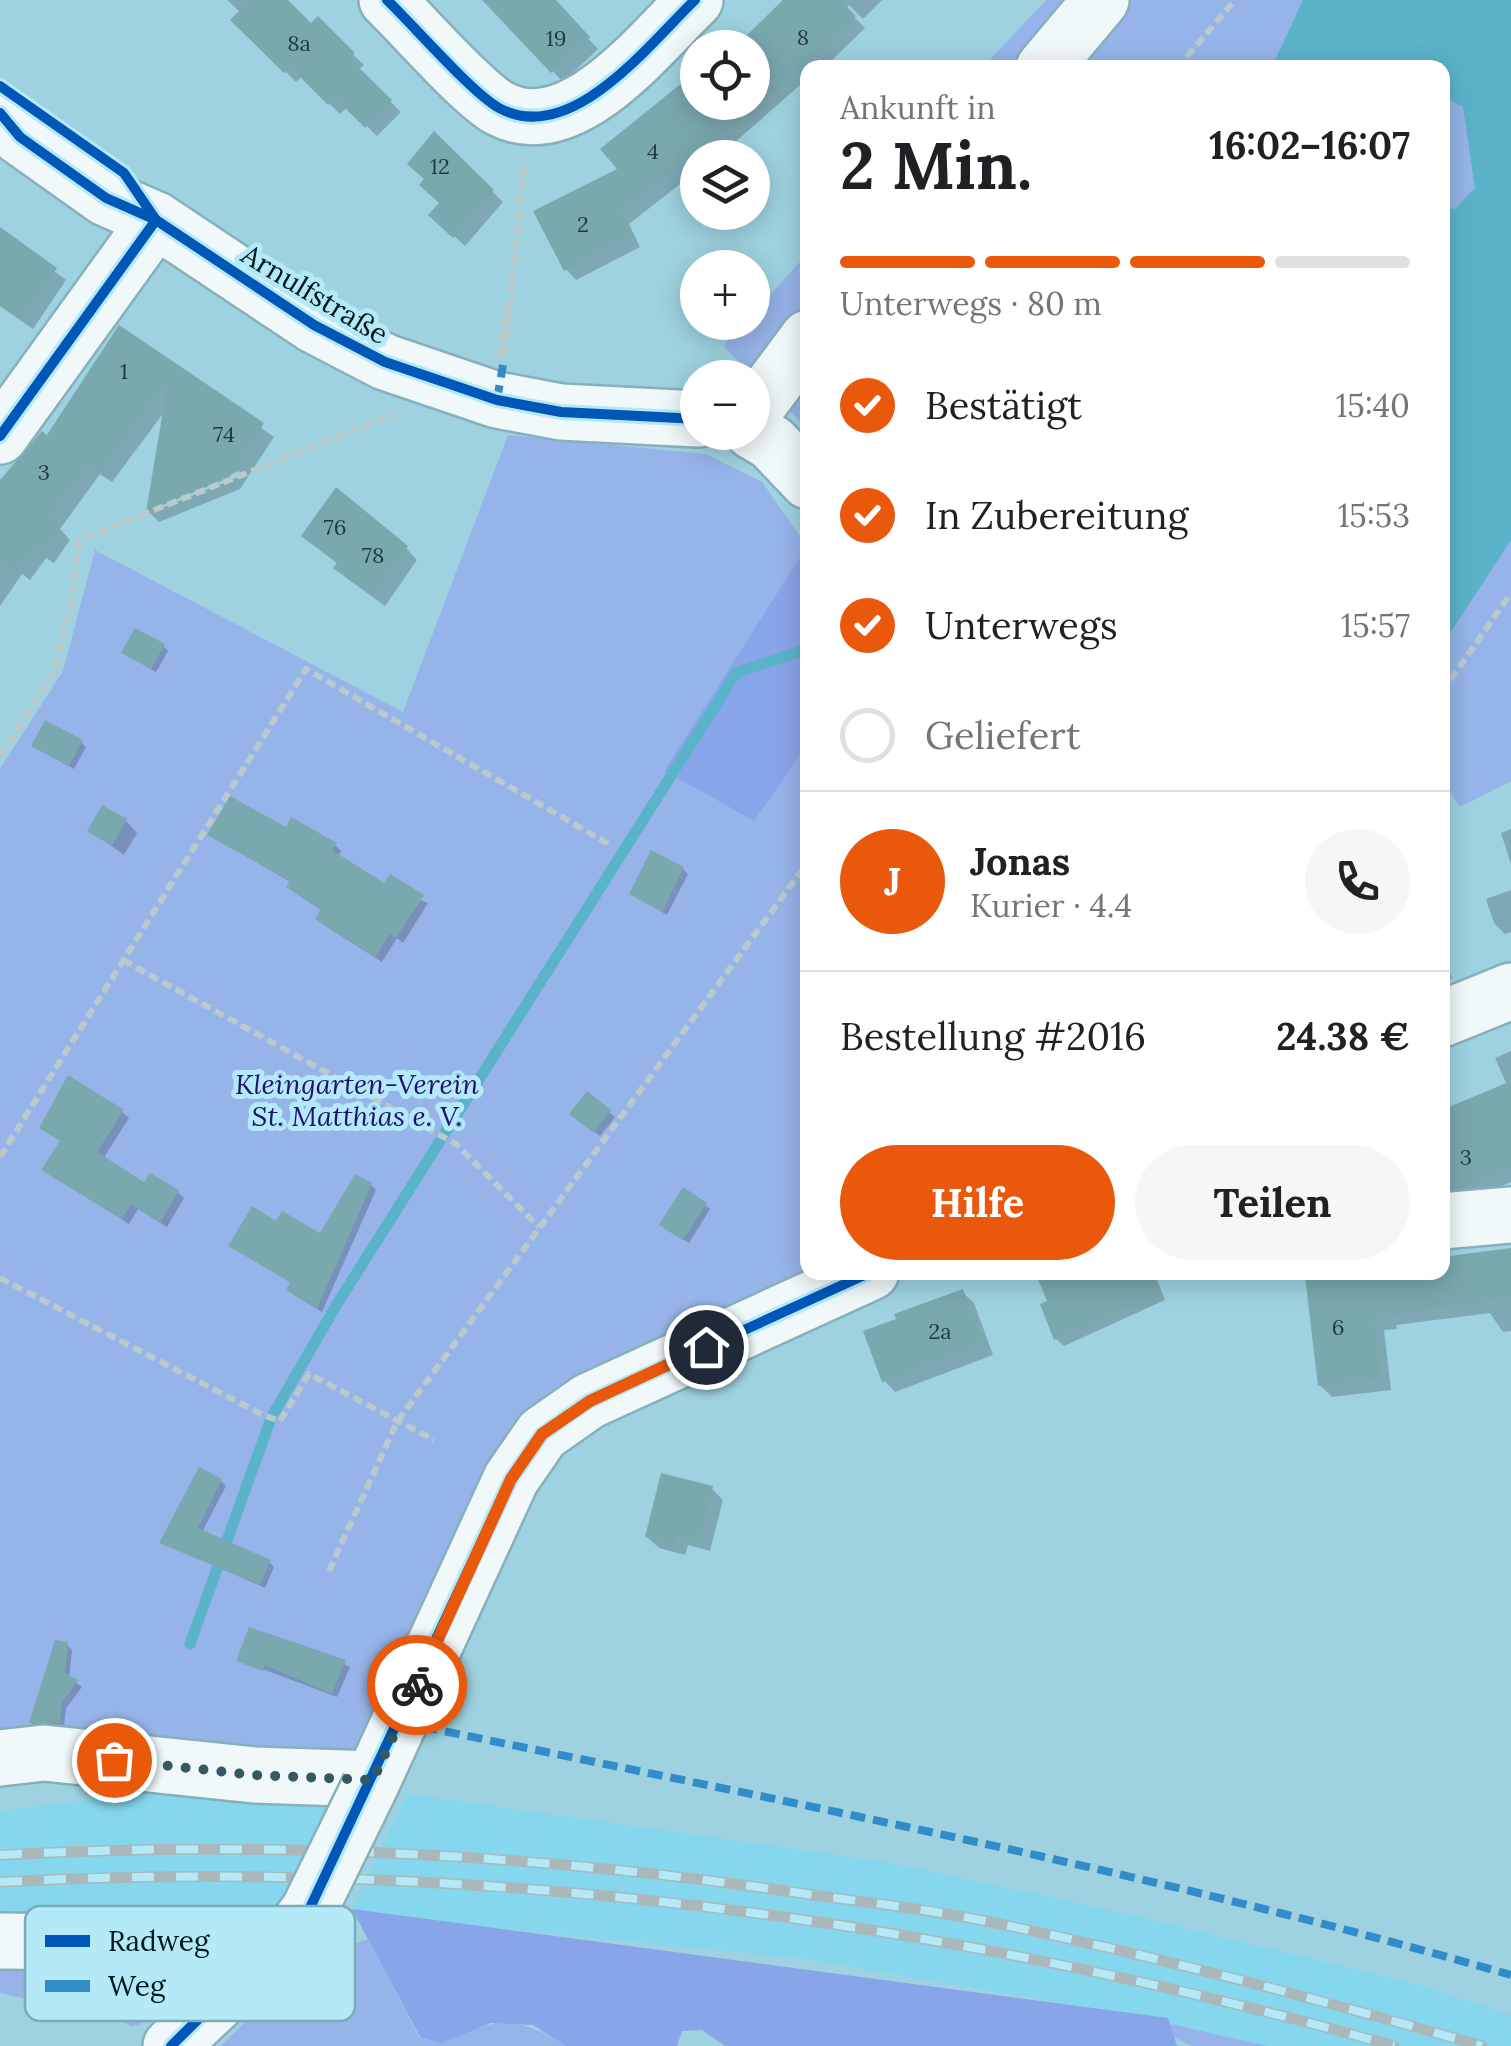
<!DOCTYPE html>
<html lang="de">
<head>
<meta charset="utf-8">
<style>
  :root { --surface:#fff; --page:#f6f6f6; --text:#202124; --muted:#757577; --line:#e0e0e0; --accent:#ea580c }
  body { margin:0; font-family:Lora,serif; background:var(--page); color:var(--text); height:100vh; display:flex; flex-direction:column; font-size:38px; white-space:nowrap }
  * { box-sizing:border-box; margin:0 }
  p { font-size:32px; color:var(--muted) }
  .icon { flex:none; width:55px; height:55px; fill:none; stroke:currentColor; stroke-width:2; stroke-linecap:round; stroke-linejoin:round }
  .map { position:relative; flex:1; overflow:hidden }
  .panel { position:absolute; left:800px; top:60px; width:650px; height:1220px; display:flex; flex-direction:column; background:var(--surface); border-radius:20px; box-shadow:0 5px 25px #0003 }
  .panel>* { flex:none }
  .tools { position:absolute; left:680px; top:30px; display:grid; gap:20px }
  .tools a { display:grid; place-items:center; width:90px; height:90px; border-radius:50%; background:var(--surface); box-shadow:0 5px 25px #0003; font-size:50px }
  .pin { position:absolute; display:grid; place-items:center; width:85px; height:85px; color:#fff; margin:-42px; border:5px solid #fff; border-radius:50%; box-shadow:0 2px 10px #0007 }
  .courier { position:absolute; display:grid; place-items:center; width:100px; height:100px; margin:-50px; border:8px solid #ea580c; border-radius:50%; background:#fff; color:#222; box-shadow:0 2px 12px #0007 }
  .overview em { font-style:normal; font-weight:700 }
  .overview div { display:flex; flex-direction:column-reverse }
  .overview { display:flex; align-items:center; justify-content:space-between; height:170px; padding:0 40px }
  h1 { font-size:65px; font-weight:700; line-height:75px }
  .bar { display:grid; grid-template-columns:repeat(4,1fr); gap:15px 10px; align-content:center; height:120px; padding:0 40px }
  .bar i { height:12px; border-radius:8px; background:var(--line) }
  .bar .on { background:var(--accent) }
  .bar p { grid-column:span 4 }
  .line { display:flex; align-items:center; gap:25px; padding:0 40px; border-top:2px solid var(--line) }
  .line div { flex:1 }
  .round { display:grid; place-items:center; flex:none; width:105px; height:105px; border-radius:52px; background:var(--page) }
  ol { padding:0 40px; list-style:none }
  li { display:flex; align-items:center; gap:30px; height:110px }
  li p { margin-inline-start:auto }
  li .icon { padding:10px; border-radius:50%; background:var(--accent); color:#fff; stroke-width:4 }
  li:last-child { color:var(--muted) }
  li i { width:55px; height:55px; border:5px solid var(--line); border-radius:50% }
  .cta { display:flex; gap:20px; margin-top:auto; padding:20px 40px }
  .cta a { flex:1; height:115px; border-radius:60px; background:var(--accent); color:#fff; font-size:40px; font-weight:700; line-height:115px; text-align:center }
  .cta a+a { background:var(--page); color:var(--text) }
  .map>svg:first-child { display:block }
  .built { fill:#84d7ed }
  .green { fill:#96b4e9 }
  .forest { fill:#89a5ea }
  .water { fill:#5bb3c9 }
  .shadow { fill:#0003; fill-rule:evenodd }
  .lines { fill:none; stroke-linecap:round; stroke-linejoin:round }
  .stream { stroke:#5bb3c9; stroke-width:11 }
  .building { fill:#7aa8af }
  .minor-casing { stroke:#86b0bb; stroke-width:60 }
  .path { stroke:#b9c9cc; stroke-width:6; stroke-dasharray:10 5; stroke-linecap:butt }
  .minor { stroke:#f0f8fa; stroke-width:55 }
  .rail-casing { stroke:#abb8bb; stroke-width:11 }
  .rail { stroke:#b4e9f8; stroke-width:8; stroke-dasharray:22; stroke-linecap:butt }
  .minor-bridge-casing { stroke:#86b0bb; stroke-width:60; stroke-linecap:butt }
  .minor-bridge { stroke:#f0f8fa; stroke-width:55 }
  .quiet { stroke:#328cca; stroke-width:8; stroke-dasharray:15 8; stroke-linecap:butt }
  .cycleway-casing { stroke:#b4e9f8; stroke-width:16 }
  .cycleway { stroke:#0057b8; stroke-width:10 }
  .done { stroke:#375862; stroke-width:10; stroke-dasharray:0 18 }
  .route { stroke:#ea580c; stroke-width:12 }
  .labels { text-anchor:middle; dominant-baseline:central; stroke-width:10; stroke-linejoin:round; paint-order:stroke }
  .number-label { font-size:22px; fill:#1e3b42 }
  .street-label { font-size:28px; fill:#00171e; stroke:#b4e9f8 }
  .park-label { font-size:28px; font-style:italic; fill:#201076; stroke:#b4e9f8 }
  .key { fill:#b4e9f8; stroke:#7eaab7; stroke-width:2.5 }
  .key-label { font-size:28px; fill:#00171e }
</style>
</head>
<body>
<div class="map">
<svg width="1511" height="2046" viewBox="0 0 1511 2046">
  <rect width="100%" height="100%" fill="#9ed2e0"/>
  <g class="built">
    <polygon points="338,1788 292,1889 273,1920 0,1913 0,1811 142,1793"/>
    <polygon points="407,1794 887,1862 1128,1914 1419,1985 1511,2015 1511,2046 1267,2046 1127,2014 805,1959 397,1918 352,1909"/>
  </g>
  <g class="green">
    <polygon points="1046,0 1511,0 1511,781 1460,807 1443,782 1442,68 982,68"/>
    <polygon points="807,254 807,428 723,346 744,323 752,322 753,314"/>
    <polygon points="508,435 706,454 762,482 807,546 664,771 754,821 807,746 807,1272 598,1366 554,1399 351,1767 0,1739 0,769 63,671 95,550 403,712"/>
    <path d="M368 1939 419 2037C480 2046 487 1995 566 2046H221L290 1977 320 1955Z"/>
    <polygon points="0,1950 170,1975 171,2013 132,2027 120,2020 0,1993"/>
    <polygon points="1127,2014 1267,2046 1192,2046"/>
  </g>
  <g class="forest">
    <polygon points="807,546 807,746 754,821 664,771"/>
    <polygon points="352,1909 1168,2018 1177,2046 725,2046 702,2030 682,2031 677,2046 566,2046 533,2025 491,2023 441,2043 420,2037"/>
  </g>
  <polygon class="water" points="1303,0 1511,0 1511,540 1443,644 1443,208 1455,209 1475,188 1463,107 1443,97 1442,68 1265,67 1276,58"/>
  <g class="shadow">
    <polygon points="227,0 285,0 311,26 318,20 364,65 358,70 401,112 377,136 347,107 340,114 302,76 296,82 234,20 241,13"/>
    <polygon points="485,0 552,0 598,49 563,82"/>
    <polygon points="786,0 882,0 863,19 849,5 846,9 865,28 824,68 808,68 808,78 717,158 698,158 698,170 629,224 640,247 576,280 566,269 620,169 698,102 752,102"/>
    <polygon points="434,134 503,202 465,246 442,225 442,204 427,180"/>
    <polygon points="0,230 66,280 33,329 0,306"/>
    <path d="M119 329 274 437 240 489 159 522 148 511 165 411 112 482 100 474 60 529 70 540 54 563 46 558 30 580 22 574 0 606V485L47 439ZM239 471 241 476 159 509V503Z"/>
    <polygon points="304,536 406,548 417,560 385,606 348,579 336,568 339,565"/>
    <polygon points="163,646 168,651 156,672 124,653"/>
    <polygon points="81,742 86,747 74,769 39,750"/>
    <polygon points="126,821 137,833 124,855 90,830"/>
    <polygon points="1511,829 1511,864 1501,833"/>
    <polygon points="287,830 335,845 341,851 338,857 385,887 428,903 403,943 397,938 382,962 324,925 323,911 295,893 289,887 292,883 210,835"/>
    <polygon points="683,869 688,874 667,915 632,894"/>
    <polygon points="1511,890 1511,932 1505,934 1494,923 1486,899"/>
    <polygon points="1442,956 1452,978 1442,982"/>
    <polygon points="808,1020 808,1042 800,1035"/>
    <polygon points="1511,1051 1511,1182 1474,1197 1442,1203 1442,1096 1450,1109 1507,1085 1495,1058"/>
    <polygon points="587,1095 615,1117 600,1136 577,1119"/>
    <polygon points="122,1112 129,1118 103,1159 145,1185 177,1192 184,1198 167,1227 138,1209 129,1224 44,1169 62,1142 42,1127"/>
    <polygon points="371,1185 376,1190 322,1312 294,1295 289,1290 292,1283 231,1246 277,1224 321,1237"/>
    <polygon points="705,1205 710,1209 689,1243 667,1230"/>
    <polygon points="1511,1250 1511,1331 1503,1332 1490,1313 1396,1325 1397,1329 1384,1330 1391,1390 1332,1397 1320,1385 1308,1281 1382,1272 1442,1272"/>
    <polygon points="1038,1272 1154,1272 1165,1300 1064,1346 1056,1339 1051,1303"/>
    <polygon points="962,1292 974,1303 993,1355 895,1392 884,1380"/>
    <polygon points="221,1481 226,1486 202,1532 269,1562 274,1567 265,1588 162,1542"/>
    <polygon points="712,1489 723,1500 710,1551 688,1545 685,1555 659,1548 647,1537"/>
    <polygon points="67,1645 72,1650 69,1678 82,1687 66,1708 64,1727 36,1727 32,1723"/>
    <polygon points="303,1645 350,1667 337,1697 239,1660 301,1649"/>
  </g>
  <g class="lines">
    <polyline class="stream" points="190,1644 271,1418 337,1304 736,673 808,649"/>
  </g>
  <g class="building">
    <polygon points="250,0 288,0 311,23 318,16 355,53 349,58 392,100 365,128 335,98 328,105 290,67 284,73 230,20"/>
    <polygon points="482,0 556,0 590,37 551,73"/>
    <polygon points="783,0 840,0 856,16 799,71 797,68 688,164 684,159 620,213 632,236 564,271 533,211 617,169 600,149 698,70 698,102 752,102 752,48 734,48"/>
    <polygon points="434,131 494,190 453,238 428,215 439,203 419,185 424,179 407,164"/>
    <polygon points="0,227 57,268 21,320 0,305"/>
    <polygon points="119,325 264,423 229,478 146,512 168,381 100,473 88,465 49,518 61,526 42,554 34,548 18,571 0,558 0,480 42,431 47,435"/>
    <polygon points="336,487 408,546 372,596 333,568 337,563 301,536"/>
    <polygon points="135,628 165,644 151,669 121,653"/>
    <polygon points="45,720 83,740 69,766 31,746"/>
    <polygon points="230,796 286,827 291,817 337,843 332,850 384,883 390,874 424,895 396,938 390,934 375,957 315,919 321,909 286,887 290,881 207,835"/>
    <polygon points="102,805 127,819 112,846 87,831"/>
    <polygon points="651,850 684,867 662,912 629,894"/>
    <polygon points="68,1075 124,1110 97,1152 144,1182 150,1173 179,1190 160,1223 131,1204 121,1219 41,1170 60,1141 39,1128"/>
    <polygon points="1511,1081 1511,1168 1463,1188 1442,1190 1442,1110"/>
    <polygon points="587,1091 611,1110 594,1133 569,1114"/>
    <polygon points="355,1174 372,1183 317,1309 286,1290 290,1282 228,1246 252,1206 276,1221 282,1211 320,1233"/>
    <polygon points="683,1187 707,1203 683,1240 659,1225"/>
    <polygon points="1511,1248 1511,1297 1373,1319 1381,1379 1318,1386 1305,1276 1442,1272 1442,1257"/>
    <polygon points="1035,1272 1151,1272 1160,1296 1054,1340 1040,1304 1047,1301"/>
    <polygon points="963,1289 984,1344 882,1382 863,1331 896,1319 894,1314"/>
    <polygon points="199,1467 222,1479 198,1528 271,1560 260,1585 159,1543"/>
    <polygon points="661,1473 713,1486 699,1541 677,1535 674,1545 645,1537"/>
    <polygon points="249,1627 346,1660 332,1694 265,1665 263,1671 236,1661"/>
    <polygon points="55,1640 68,1642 65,1673 78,1680 62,1703 60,1723 29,1723"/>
  </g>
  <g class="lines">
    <g class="minor-casing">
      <g id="minor">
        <path d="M387 0C413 25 472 93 499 108 571 147 648 45 695 0"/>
        <polyline points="1044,68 1101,0"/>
        <polyline points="0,113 20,137 106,198 156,220 314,325 385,362 497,400 561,412 698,419"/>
        <polyline points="752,413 808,338"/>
        <polyline points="752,431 772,443 808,481"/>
        <polyline points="0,436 156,220"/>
        <polyline points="1442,1019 1511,991"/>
        <polyline points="1442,1221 1511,1215"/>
        <polyline points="0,1758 44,1753 254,1775 373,1779"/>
        <polyline points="370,1786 511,1479 542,1434 589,1401 871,1272"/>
        <polyline points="0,1941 95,1942 254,1970"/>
        <polyline points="171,2046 274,1949"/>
      </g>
    </g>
    <g class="path">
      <polyline points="1177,68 1235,0"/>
      <polyline points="505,354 525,158"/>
      <polyline points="499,357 508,301"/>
      <polyline points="1442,692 1511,593"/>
      <polyline points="0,756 55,671 72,598 79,540 395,414"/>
      <polyline points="123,960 456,1144 539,1227"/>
      <polyline points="0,1157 306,669 612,846"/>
      <polyline points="0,1278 263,1415 280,1421 309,1374 434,1440"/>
      <polyline points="329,1571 397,1422 808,862"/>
    </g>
    <use href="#minor" class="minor"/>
    <g class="rail-casing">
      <g id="rail">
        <path d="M0 1855C272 1840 543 1854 813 1895 870 1903 928 1909 985 1921 1153 1955 1318 1999 1482 2046"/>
        <path d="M0 1882C472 1857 940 1918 1394 2046"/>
      </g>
    </g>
    <use href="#rail" class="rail"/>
    <g class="minor-bridge-casing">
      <polyline id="minor-bridge" points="294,1930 309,1910 370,1786"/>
    </g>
    <use href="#minor-bridge" class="minor-bridge"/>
    <g class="quiet">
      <polyline points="497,400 503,365"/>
      <path d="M400 1722C772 1799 1146 1870 1511 1975"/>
    </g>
    <g class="cycleway-casing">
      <g id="cycleway">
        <path d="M387 0C413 25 472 93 499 108 571 147 648 45 695 0"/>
        <polyline points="0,86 124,173 156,220"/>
        <polyline points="0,113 20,137 106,198 156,220 314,325 385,362 497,400 561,412 698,419"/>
        <polyline points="0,436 156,220"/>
        <polyline points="171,2046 309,1910 511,1479 542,1434 589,1401 871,1272"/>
      </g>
    </g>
    <use href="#cycleway" class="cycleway"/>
  </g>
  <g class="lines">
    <polyline class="done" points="114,1760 254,1775 373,1780 417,1685"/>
    <polyline class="route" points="417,1685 511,1479 542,1434 590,1401 706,1347"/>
  </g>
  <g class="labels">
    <g class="number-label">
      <text x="803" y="37">8</text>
      <text x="556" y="38">19</text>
      <text x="299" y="43">8a</text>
      <text x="653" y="151">4</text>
      <text x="440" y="166">12</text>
      <text x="583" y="224">2</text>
      <text x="124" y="371">1</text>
      <text x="224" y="434">74</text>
      <text x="44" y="472">3</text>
      <text x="335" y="527">76</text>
      <text x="373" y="555">78</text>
      <text x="1466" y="1157">3</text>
      <text x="1338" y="1327">6</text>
      <text x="940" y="1331">2a</text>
    </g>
    <g class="street-label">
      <text transform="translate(315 294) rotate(31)">Arnulfstraße</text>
    </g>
    <g class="park-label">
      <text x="357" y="1084">Kleingarten-Verein<tspan x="357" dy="32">St. Matthias e. V.</tspan></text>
    </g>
  </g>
  <rect x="25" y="1906" width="330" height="115" rx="15" class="key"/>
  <rect x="45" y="1935" width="45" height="12" fill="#0057b8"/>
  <rect x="45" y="1980" width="45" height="12" fill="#328cca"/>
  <g class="key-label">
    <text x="108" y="1951">Radweg</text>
    <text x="108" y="1996">Weg</text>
  </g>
</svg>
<div class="tools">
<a><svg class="icon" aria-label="locate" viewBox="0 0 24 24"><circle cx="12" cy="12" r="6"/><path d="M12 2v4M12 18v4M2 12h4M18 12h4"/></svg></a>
<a><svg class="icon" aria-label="layers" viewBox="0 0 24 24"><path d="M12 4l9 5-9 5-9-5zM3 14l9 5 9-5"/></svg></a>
<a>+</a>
<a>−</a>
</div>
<div class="pin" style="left:114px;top:1760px;background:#ea580c"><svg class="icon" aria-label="bag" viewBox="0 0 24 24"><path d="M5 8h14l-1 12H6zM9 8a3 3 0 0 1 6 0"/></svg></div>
<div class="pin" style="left:706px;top:1347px;background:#1f2937"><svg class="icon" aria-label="home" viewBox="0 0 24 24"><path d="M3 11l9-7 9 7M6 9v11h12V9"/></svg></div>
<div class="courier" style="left:417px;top:1685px"><svg class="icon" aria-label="bike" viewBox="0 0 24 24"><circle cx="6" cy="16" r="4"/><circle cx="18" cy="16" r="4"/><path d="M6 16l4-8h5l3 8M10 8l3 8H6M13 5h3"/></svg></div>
<section class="panel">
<div class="overview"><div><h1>2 Min.</h1><p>Ankunft in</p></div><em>16:02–16:07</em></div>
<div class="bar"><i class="on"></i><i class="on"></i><i class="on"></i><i></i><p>Unterwegs · 80 m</p></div>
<ol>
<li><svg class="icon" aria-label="check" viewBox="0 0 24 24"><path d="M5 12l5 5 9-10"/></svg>Bestätigt<p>15:40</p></li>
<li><svg class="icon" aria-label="check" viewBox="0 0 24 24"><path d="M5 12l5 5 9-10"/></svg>In Zubereitung<p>15:53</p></li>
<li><svg class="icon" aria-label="check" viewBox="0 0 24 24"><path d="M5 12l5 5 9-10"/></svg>Unterwegs<p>15:57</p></li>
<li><i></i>Geliefert</li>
</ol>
<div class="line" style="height:180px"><b class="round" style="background:var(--accent);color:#fff">J</b><div><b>Jonas</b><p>Kurier · 4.4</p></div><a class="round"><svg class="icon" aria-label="phone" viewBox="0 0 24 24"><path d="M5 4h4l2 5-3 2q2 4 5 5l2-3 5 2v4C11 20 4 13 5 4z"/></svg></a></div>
<div class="line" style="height:130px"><div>Bestellung #2016</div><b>24.38 €</b></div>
<div class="cta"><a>Hilfe</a><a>Teilen</a></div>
</section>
</div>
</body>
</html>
